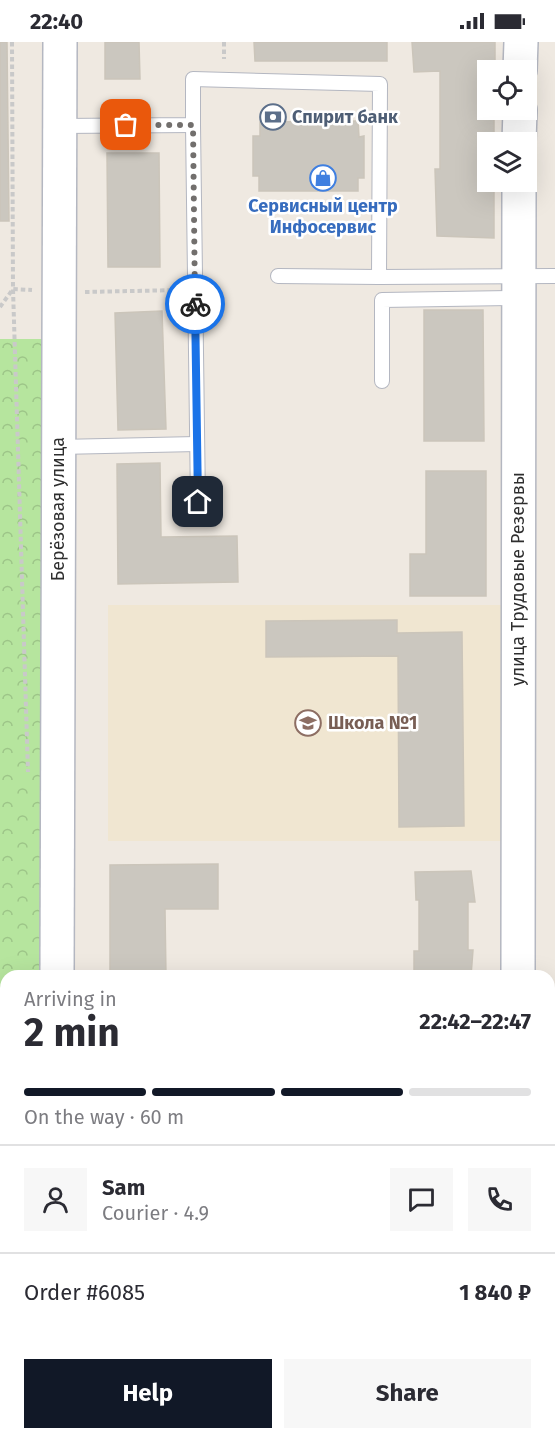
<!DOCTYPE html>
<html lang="en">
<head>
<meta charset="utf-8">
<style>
  :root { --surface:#fff; --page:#f7f7f7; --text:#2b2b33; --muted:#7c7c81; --line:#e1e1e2; --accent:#111827 }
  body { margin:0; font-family:"Fira Sans",sans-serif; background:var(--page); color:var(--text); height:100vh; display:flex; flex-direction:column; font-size:22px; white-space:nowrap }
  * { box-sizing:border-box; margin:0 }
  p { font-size:20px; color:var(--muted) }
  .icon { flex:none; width:33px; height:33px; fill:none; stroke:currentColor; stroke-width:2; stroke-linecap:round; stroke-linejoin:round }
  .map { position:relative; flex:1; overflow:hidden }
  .side { position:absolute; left:0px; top:928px; width:555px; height:470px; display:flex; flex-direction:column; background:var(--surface); border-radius:18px 18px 0 0; box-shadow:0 6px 24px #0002 }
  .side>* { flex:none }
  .fabs { position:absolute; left:477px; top:18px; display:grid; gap:12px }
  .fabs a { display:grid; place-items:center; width:60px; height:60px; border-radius:0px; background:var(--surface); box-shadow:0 6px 24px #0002; font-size:30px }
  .pin { position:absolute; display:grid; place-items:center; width:51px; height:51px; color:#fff; margin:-26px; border-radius:12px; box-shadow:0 3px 9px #0006 }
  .courier { position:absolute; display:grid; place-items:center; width:60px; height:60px; margin:-30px; border:4px solid #1a73e8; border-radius:50%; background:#fff; color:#222; box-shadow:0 2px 8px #0007 }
  .headline em { font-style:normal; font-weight:700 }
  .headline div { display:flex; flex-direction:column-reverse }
  .headline { display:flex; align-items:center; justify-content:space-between; height:102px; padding:0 24px }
  h1 { font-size:39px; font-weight:700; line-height:45px }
  .bar { display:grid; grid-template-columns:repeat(4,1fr); gap:9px 6px; align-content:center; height:72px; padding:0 24px }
  .bar i { height:8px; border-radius:4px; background:var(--line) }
  .bar .active { background:var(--accent) }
  .bar p { grid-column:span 4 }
  .line { display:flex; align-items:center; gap:15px; padding:0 24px; border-top:2px solid var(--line) }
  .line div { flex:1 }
  .round { display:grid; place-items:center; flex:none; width:63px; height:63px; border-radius:0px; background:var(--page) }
  .action { display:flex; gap:12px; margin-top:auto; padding:12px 24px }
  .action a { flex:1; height:69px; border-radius:0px; background:var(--accent); color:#fff; font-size:24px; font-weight:700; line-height:69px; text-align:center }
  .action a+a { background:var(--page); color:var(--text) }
  .status { display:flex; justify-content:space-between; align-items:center; height:42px; padding:0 30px; background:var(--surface); direction:ltr }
  .status svg { height:16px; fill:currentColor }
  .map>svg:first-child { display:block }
  .education { fill:#f0e6d1 }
  .forest { fill:url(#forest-crowns) }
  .building { fill:#cbc7bf; stroke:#cbc5ba; stroke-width:1.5 }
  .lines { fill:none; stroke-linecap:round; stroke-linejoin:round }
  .service-casing { stroke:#b4b7c1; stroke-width:16 }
  .minor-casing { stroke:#b4b7c1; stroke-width:28 }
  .tertiary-casing { stroke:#b4b7c1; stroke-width:36 }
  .path { stroke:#c9c9c9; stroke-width:4; stroke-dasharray:4.5 3; stroke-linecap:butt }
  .service { stroke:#fff; stroke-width:14 }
  .minor { stroke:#fff; stroke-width:26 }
  .tertiary { stroke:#fff; stroke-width:33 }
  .done { stroke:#726f6d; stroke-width:6; stroke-dasharray:0 10.8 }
  .route { stroke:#1a73e8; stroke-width:8 }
  .labels { text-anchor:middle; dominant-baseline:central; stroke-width:5; stroke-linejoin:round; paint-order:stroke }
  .service-label { font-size:18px; font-weight:bold; fill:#4e5e75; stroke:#fff; text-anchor:start }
  .shop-label { font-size:18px; font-weight:bold; fill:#366cbe; stroke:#fff }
  .street-label { font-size:18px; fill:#2e2e2e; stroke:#fff }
  .education-label { font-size:18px; font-weight:bold; fill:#785e54; stroke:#fff; text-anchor:start }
</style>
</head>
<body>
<div class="status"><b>22:40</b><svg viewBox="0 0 49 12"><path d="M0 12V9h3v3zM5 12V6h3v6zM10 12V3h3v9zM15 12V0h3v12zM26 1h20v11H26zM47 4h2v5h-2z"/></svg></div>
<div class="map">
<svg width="555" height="1397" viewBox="0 0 555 1397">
  <defs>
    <pattern id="forest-crowns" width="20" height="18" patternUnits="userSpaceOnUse" patternTransform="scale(1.5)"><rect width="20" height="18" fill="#b6e59e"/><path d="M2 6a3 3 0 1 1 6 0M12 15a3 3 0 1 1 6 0" fill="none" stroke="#9dc588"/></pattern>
  </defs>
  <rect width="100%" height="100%" fill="#efe9e1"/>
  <g class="education">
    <rect x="108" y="563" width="400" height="236"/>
    <rect x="0" y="1117" width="6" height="250"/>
  </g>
  <polygon class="forest" points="0,297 48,297 51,934 6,934 6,1117 0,1117"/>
  <g class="building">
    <polygon points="0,0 7,0 9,179 0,179"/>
    <polygon points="105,0 139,0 140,37 105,37"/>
    <polygon points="254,0 387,0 387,19 255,19"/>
    <polygon points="412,0 495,0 495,28 488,28 488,68 494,68 494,100 488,100 488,140 494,140 494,196 437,194 435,127 440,127 440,29 414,30"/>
    <polygon points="358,79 359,95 364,94 364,136 358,136 358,149 259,149 259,134 253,134 253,94 260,94 260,80"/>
    <polygon points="107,111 159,111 160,225 108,225"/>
    <polygon points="424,268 483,268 484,399 424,399"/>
    <polygon points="162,269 166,387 118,388 115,271"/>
    <polygon points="160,421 161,495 237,494 238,540 118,542 117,422"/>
    <polygon points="426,429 486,429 486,554 410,554 410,512 426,512"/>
    <polygon points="397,578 397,591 462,590 464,784 399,785 398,614 266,615 266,579"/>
    <polygon points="218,822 218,867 165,867 166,934 110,934 110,823"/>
    <polygon points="471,829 475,860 468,860 468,908 473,908 471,934 414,934 414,909 419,909 419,858 416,858 415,830"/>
    <rect x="104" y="1392" width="43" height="5"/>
    <rect x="234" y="1392" width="118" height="5"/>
    <rect x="438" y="1392" width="46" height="5"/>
  </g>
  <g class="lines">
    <g class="service-casing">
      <g id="service">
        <polyline points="193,83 198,461"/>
        <polyline points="60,84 193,83 193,37 380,42 379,235 555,234"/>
        <polyline points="278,234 379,235"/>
        <polyline points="382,339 382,258 517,256"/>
        <polyline points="59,405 197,402"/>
        <polyline points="187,1392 187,1397"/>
        <polyline points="427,1392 427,1397"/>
      </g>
    </g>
    <g class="minor-casing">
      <g id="minor">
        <polyline points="519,1392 519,1397"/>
        <polyline points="54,1397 54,1392"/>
      </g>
    </g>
    <g class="tertiary-casing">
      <g id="tertiary">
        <polyline points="520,28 521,0"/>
        <polyline points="519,100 520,68"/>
        <polyline points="57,934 60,0"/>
        <polyline points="518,934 519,140"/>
        <polyline points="549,1253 555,1253"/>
      </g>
    </g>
    <g class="path">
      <polyline points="12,0 13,247 28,730"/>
      <polyline points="224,0 224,17"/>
      <polyline points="85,250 179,248"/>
      <polyline points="0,265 13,247 32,248"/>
      <polyline points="0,1018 6,1023"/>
      <polyline points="0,1394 6,1390"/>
    </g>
    <use href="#service" class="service"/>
    <use href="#minor" class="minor"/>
    <use href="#tertiary" class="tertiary"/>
  </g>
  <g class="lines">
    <polyline class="done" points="126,83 193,83 195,262"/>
    <polyline class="route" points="195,262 198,460"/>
  </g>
  <defs>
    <g id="bank-ring" transform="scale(1.35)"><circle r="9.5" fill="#fff" stroke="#5c6f8a" stroke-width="1.5"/><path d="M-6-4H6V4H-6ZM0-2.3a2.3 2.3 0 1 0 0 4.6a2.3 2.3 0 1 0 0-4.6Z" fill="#5c6f8a"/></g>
    <g id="shop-ring" transform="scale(1.35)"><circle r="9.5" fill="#fff" stroke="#3f7fe0" stroke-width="1.5"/><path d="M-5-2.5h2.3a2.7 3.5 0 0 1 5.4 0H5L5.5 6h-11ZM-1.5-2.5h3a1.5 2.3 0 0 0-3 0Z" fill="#3f7fe0"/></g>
    <g id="school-ring" transform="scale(1.35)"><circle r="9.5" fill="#fff" stroke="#8d6e63" stroke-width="1.5"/><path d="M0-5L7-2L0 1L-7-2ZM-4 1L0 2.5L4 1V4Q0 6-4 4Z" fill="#8d6e63"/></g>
  </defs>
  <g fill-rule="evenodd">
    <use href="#bank-ring" x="273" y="75"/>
    <use href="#shop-ring" x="323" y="136"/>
    <use href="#school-ring" x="308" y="681"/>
  </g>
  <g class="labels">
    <g class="service-label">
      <text x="292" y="75">Спирит банк</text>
    </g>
    <g class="shop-label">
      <text x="323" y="164">Сервисный центр<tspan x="323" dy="21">Инфосервис</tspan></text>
    </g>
    <g class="street-label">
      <text transform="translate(58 467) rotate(-90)">Берёзовая улица</text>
      <text transform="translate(518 537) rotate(-90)">улица Трудовые Резервы</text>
    </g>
    <g class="education-label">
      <text x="328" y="681">Школа №1</text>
    </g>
  </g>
</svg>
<div class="fabs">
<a><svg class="icon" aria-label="locate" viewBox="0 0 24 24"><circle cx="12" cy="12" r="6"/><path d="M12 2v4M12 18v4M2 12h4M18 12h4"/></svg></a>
<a><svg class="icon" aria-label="layers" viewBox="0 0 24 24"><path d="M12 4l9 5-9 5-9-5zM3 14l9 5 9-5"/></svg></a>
</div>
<div class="pin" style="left:126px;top:83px;background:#ea580c"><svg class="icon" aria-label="bag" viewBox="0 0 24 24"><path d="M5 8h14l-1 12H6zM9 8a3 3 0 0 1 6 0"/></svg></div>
<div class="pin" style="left:198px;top:460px;background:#1f2937"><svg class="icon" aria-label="home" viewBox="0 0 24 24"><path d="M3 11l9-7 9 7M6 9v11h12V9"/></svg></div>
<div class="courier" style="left:195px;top:262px"><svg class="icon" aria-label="bike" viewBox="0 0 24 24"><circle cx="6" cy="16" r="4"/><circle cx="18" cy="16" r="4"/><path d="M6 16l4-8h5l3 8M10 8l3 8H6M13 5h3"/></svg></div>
<section class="side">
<div class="headline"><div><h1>2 min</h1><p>Arriving in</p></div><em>22:42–22:47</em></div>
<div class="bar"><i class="active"></i><i class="active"></i><i class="active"></i><i></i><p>On the way · 60 m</p></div>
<div class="line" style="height:108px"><a class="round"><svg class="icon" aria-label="person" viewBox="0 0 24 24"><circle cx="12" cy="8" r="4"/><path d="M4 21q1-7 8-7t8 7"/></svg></a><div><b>Sam</b><p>Courier · 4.9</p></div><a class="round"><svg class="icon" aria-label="chat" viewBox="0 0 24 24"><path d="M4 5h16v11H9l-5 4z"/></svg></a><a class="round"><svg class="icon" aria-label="phone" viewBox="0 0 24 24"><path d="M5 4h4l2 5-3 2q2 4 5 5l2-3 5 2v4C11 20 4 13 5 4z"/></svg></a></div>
<div class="line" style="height:78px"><div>Order #6085</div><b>1 840 ₽</b></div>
<div class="action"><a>Help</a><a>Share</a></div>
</section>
</div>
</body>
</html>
